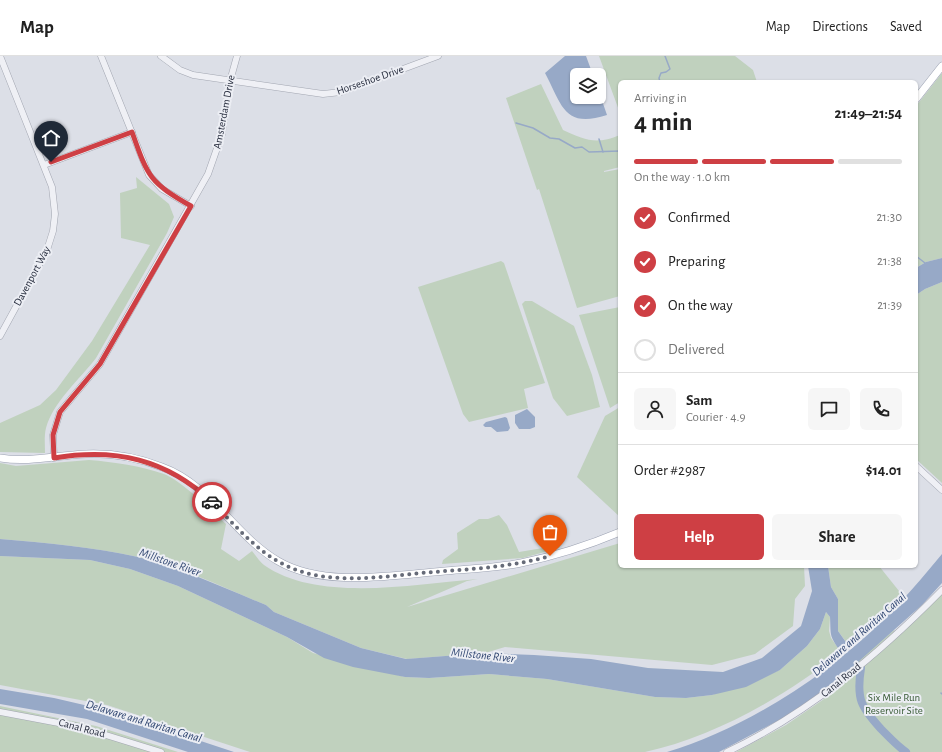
<!DOCTYPE html>
<html lang="en">
<head>
<meta charset="utf-8">
<style>
  :root { --surface:#fff; --page:#f6f6f6; --text:#222; --muted:#767676; --line:#e0e0e0; --accent:#ce3f44 }
  body { margin:0; font-family:"Alegreya Sans",sans-serif; background:var(--page); color:var(--text); height:100vh; display:flex; flex-direction:column; font-size:15px; white-space:nowrap }
  * { box-sizing:border-box; margin:0 }
  p { font-size:13px; color:var(--muted) }
  .icon { flex:none; width:22px; height:22px; fill:none; stroke:currentColor; stroke-width:2; stroke-linecap:round; stroke-linejoin:round }
  .map { position:relative; flex:1; overflow:hidden }
  .drawer { position:absolute; left:618px; top:24px; width:300px; height:488px; display:flex; flex-direction:column; background:var(--surface); border-radius:6px; box-shadow:0 1px 3px #0004 }
  .drawer>* { flex:none }
  .tools { position:absolute; left:570px; top:12px; display:grid; gap:8px }
  .tools a { display:grid; place-items:center; width:36px; height:36px; border-radius:6px; background:var(--surface); box-shadow:0 1px 3px #0004; font-size:20px }
  .pin { position:absolute; display:grid; place-items:center; width:34px; height:34px; color:#fff; margin:-41px -17px; border-radius:50% 50% 50% 0; rotate:-45deg; box-shadow:0 0 4px #0007 }
  .pin .icon { rotate:45deg }
  .courier { position:absolute; display:grid; place-items:center; width:40px; height:40px; margin:-20px; border:3px solid #ce3f44; border-radius:50%; background:#fff; color:#222; box-shadow:0 1px 5px #0007 }
  .overview em { font-style:normal; font-weight:600 }
  .overview div { display:flex; flex-direction:column-reverse }
  .overview { display:flex; align-items:center; justify-content:space-between; height:68px; padding:0 16px }
  h1 { font-size:26px; font-weight:600; line-height:30px }
  .bar { display:grid; grid-template-columns:repeat(4,1fr); gap:6px 4px; align-content:center; height:48px; padding:0 16px }
  .bar i { height:5px; border-radius:3px; background:var(--line) }
  .bar .current { background:var(--accent) }
  .bar p { grid-column:span 4 }
  .line { display:flex; align-items:center; gap:10px; padding:0 16px; border-top:1px solid var(--line) }
  .line div { flex:1 }
  .round { display:grid; place-items:center; flex:none; width:42px; height:42px; border-radius:6px; background:var(--page) }
  ol { padding:0 16px; list-style:none }
  li { display:flex; align-items:center; gap:12px; height:44px }
  li p { margin-inline-start:auto }
  li .icon { padding:4px; border-radius:50%; background:var(--accent); color:#fff; stroke-width:4 }
  li:last-child { color:var(--muted) }
  li i { width:22px; height:22px; border:2px solid var(--line); border-radius:50% }
  .primary-button { display:flex; gap:8px; margin-top:auto; padding:8px 16px }
  .primary-button a { flex:1; height:46px; border-radius:6px; background:var(--accent); color:#fff; font-size:16px; font-weight:600; line-height:46px; text-align:center }
  .primary-button a+a { background:var(--page); color:var(--text) }
  header { display:flex; align-items:center; gap:24px; box-sizing:border-box; height:56px; padding:0 20px; background:var(--surface); border-bottom:1px solid var(--line) }
  header strong { font-size:19px }
  nav { display:flex; gap:22px; margin-inline-start:auto; font-size:14px }
  .map>svg:first-child { display:block }
  .green { fill:#c0d1be }
  .water { fill:#97a9c7 }
  .lines { fill:none; stroke-linecap:round; stroke-linejoin:round }
  .stream { stroke:#97a9c7; stroke-width:1.5 }
  .river { stroke:#97a9c7; stroke-width:8 }
  .minor-casing { stroke:#a2a6b1; stroke-width:7 }
  .major-casing { stroke:#9ca2b2; stroke-width:8 }
  .minor { stroke:#eff0f5; stroke-width:6 }
  .major { stroke:#fff; stroke-width:7 }
  .done { stroke:#666b78; stroke-width:4; stroke-dasharray:0 7.2 }
  .route { stroke:#ce3f44; stroke-width:5 }
  .labels { text-anchor:middle; dominant-baseline:central; stroke-width:4; stroke-linejoin:round; paint-order:stroke }
  .street-label { font-size:11px; fill:#262c3d; stroke:#eceef4 }
  .park-label { font-size:11px; fill:#365933; stroke:#eceef4 }
  .water-label { font-size:12px; font-style:italic; fill:#304671; stroke:#eceef4 }
</style>
</head>
<body>
<header>
<strong>Map</strong>
<nav><a>Map</a><a>Directions</a><a>Saved</a></nav>
</header>
<div class="map">
<svg width="942" height="696" viewBox="0 0 942 696">
  <rect width="100%" height="100%" fill="#dcdfe7"/>
  <g class="green">
    <polygon points="599,0 735,0 753,14 757,26 620,26 620,57"/>
    <polygon points="942,17 942,202 926,206 916,212 916,50"/>
    <path d="M541 28 563 74C585 84 596 89 620 79V111L604 115V116L620 113V240L577 252 539 133 537 134 506 42Z"/>
    <path d="M136 121 169 148 174 161 167 177 96 302C80 323 53 346 46 372 44 380 45 389 45 397L0 396V367L40 349 56 334 92 285 150 189 121 182 120 137 137 132Z"/>
    <polygon points="501,205 504,207 545,327 524,333 528,352 469,366 463,358 418,231"/>
    <polygon points="942,226 942,427 916,403 916,239 925,233"/>
    <polygon points="525,245 532,245 574,270 592,319 600,351 567,360 553,342 522,248"/>
    <polygon points="620,251 620,346 610,352 579,259"/>
    <polygon points="620,351 620,461 577,421 605,360"/>
    <path d="M89 404C114 406 141 410 164 418 182 425 212 455 226 468L221 493 239 505 252 495C256 500 260 506 264 509 318 547 415 528 478 523L467 525 407 551 620 487V510H804L805 530 795 543 793 570 755 598 712 609 505 591 485 597 407 603 361 592 274 556 266 549C224 532 182 511 138 501 93 491 46 487 0 483V407L16 410Z"/>
    <polygon points="499,459 507,469 519,496 561,489 559,492 523,502 442,508 443,504 458,493 457,477 479,463 488,463"/>
    <path d="M0 500 90 504 130 513 178 530 287 581 313 597 405 621 429 622 489 618 547 623 655 641 686 642 712 639 780 614 807 590 820 573 826 556 830 561 829 575 831 582 841 596C786 640 714 681 645 696H250L107 649 0 629Z"/>
    <polygon points="828,510 879,510 903,540 849,590 838,575 838,543 831,531"/>
    <polygon points="942,538 942,696 736,696 786,669 824,643 820,637 894,574 899,579"/>
    <polygon points="0,650 96,670 178,696 0,696"/>
  </g>
  <g class="water">
    <path d="M565 0H586L593 19H577V41H599V36L607 59C564 73 562 49 545 17Z"/>
    <polygon points="942,202 942,226 925,233 916,239 916,212 926,206"/>
    <polygon points="527,353 535,361 535,371 530,373 519,373 515,367 515,359"/>
    <polygon points="505,361 507,362 510,372 508,375 497,376 491,371 485,371 483,369 486,366"/>
    <path d="M0 483C46 487 93 491 138 501 182 512 224 532 266 549L274 556 361 592 406 603 485 597 534 599 591 603 648 612 723 616 762 602 801 570 812 535 808 510H828L831 531 838 543V575L848 589 840 595C829 579 831 580 830 561L826 556 820 573 807 590 780 614 746 631 712 639 686 642 655 641 547 623 489 618 429 622 405 621 353 611 324 602 287 581 178 530 130 513 90 504 0 500Z"/>
    <path d="M942 498V527L922 549 848 615 809 645 783 662 719 696H667C741 674 824 622 879 568 902 546 922 522 942 498Z"/>
    <polygon points="0,633 54,642 110,655 234,696 188,696 87,663 0,648"/>
  </g>
  <g class="lines">
    <g class="stream">
      <polyline points="660,26 659,22 661,17 666,16 670,13 665,0"/>
      <polyline points="516,67 533,72 550,82 559,83 575,92 582,91 589,96 620,95"/>
      <polyline points="599,83 603,96"/>
      <polyline points="916,200 925,207"/>
      <polyline points="941,637 942,638"/>
    </g>
    <path class="river" d="M861 612C856 643 861 651 881 673 889 681 896 689 906 696"/>
    <g class="minor-casing">
      <g id="minor">
        <polyline points="101,0 149,119 162,133 191,150"/>
        <polyline points="161,0 180,14 193,19 323,38 341,36 438,0"/>
        <polyline points="44,109 132,76"/>
        <polyline points="0,280 47,194 53,175 55,158 52,131 0,0"/>
        <polyline points="54,402 53,379 60,356 100,308 208,118 222,78 230,25 237,0"/>
        <polyline points="916,410 942,434"/>
        <polyline points="0,656 80,671 161,696"/>
        <path d="M727 696C809 657 879 598 942 534"/>
      </g>
    </g>
    <g class="major-casing">
      <g id="major">
        <polyline points="916,43 942,10"/>
        <path d="M0 402C30 407 57 399 86 398 111 397 139 402 162 411 210 428 235 480 278 505 324 532 393 519 445 515 470 513 496 512 521 507 555 500 589 489 620 476"/>
      </g>
    </g>
    <use href="#minor" class="minor"/>
    <use href="#major" class="major"/>
  </g>
  <g class="lines">
    <path class="done" d="M212 446C234 468 257 496 285 509 329 531 386 520 433 516 472 513 511 511 550 500"/>
    <path class="route" d="M51 106 132 76C148 121 149 126 191 150L100 308 60 356 53 379 54 402C116 392 166 403 212 446"/>
  </g>
  <g class="labels">
    <g class="street-label">
      <text transform="translate(370 24) rotate(-19)">Horseshoe Drive</text>
      <text transform="translate(224 56) rotate(-79)">Amsterdam Drive</text>
      <text transform="translate(32 220) rotate(-62)">Davenport Way</text>
      <text transform="translate(841 624) rotate(-39)">Canal Road</text>
      <text transform="translate(82 672) rotate(15)">Canal Road</text>
    </g>
    <g class="park-label">
      <text x="894" y="641">Six Mile Run<tspan x="894" dy="13">Reservoir Site</tspan></text>
    </g>
    <g class="water-label">
      <text transform="translate(170 506) rotate(19)">Millstone River</text>
      <text transform="translate(859 578) rotate(-41)">Delaware and Raritan Canal</text>
      <text transform="translate(483 599) rotate(6)">Millstone River</text>
      <text transform="translate(144 665) rotate(17)">Delaware and Raritan Canal</text>
    </g>
  </g>
</svg>
<div class="tools">
<a><svg class="icon" aria-label="layers" viewBox="0 0 24 24"><path d="M12 4l9 5-9 5-9-5zM3 14l9 5 9-5"/></svg></a>
</div>
<div class="pin" style="left:550px;top:500px;background:#ea580c"><svg class="icon" aria-label="bag" viewBox="0 0 24 24"><path d="M5 8h14l-1 12H6zM9 8a3 3 0 0 1 6 0"/></svg></div>
<div class="pin" style="left:51px;top:106px;background:#1f2937"><svg class="icon" aria-label="home" viewBox="0 0 24 24"><path d="M3 11l9-7 9 7M6 9v11h12V9"/></svg></div>
<div class="courier" style="left:212px;top:446px"><svg class="icon" aria-label="car" viewBox="0 0 24 24"><path d="M5 17H2v-5l4-1 3-4h7l3 4 3 1v5h-3M9 17h6M6 11h13"/><circle cx="7" cy="17" r="2"/><circle cx="17" cy="17" r="2"/></svg></div>
<section class="drawer">
<div class="overview"><div><h1>4 min</h1><p>Arriving in</p></div><em>21:49–21:54</em></div>
<div class="bar"><i class="current"></i><i class="current"></i><i class="current"></i><i></i><p>On the way · 1.0 km</p></div>
<ol>
<li><svg class="icon" aria-label="check" viewBox="0 0 24 24"><path d="M5 12l5 5 9-10"/></svg>Confirmed<p>21:30</p></li>
<li><svg class="icon" aria-label="check" viewBox="0 0 24 24"><path d="M5 12l5 5 9-10"/></svg>Preparing<p>21:38</p></li>
<li><svg class="icon" aria-label="check" viewBox="0 0 24 24"><path d="M5 12l5 5 9-10"/></svg>On the way<p>21:39</p></li>
<li><i></i>Delivered</li>
</ol>
<div class="line" style="height:72px"><a class="round"><svg class="icon" aria-label="person" viewBox="0 0 24 24"><circle cx="12" cy="8" r="4"/><path d="M4 21q1-7 8-7t8 7"/></svg></a><div><b>Sam</b><p>Courier · 4.9</p></div><a class="round"><svg class="icon" aria-label="chat" viewBox="0 0 24 24"><path d="M4 5h16v11H9l-5 4z"/></svg></a><a class="round"><svg class="icon" aria-label="phone" viewBox="0 0 24 24"><path d="M5 4h4l2 5-3 2q2 4 5 5l2-3 5 2v4C11 20 4 13 5 4z"/></svg></a></div>
<div class="line" style="height:52px"><div>Order #2987</div><b>$14.01</b></div>
<div class="primary-button"><a>Help</a><a>Share</a></div>
</section>
</div>
</body>
</html>
